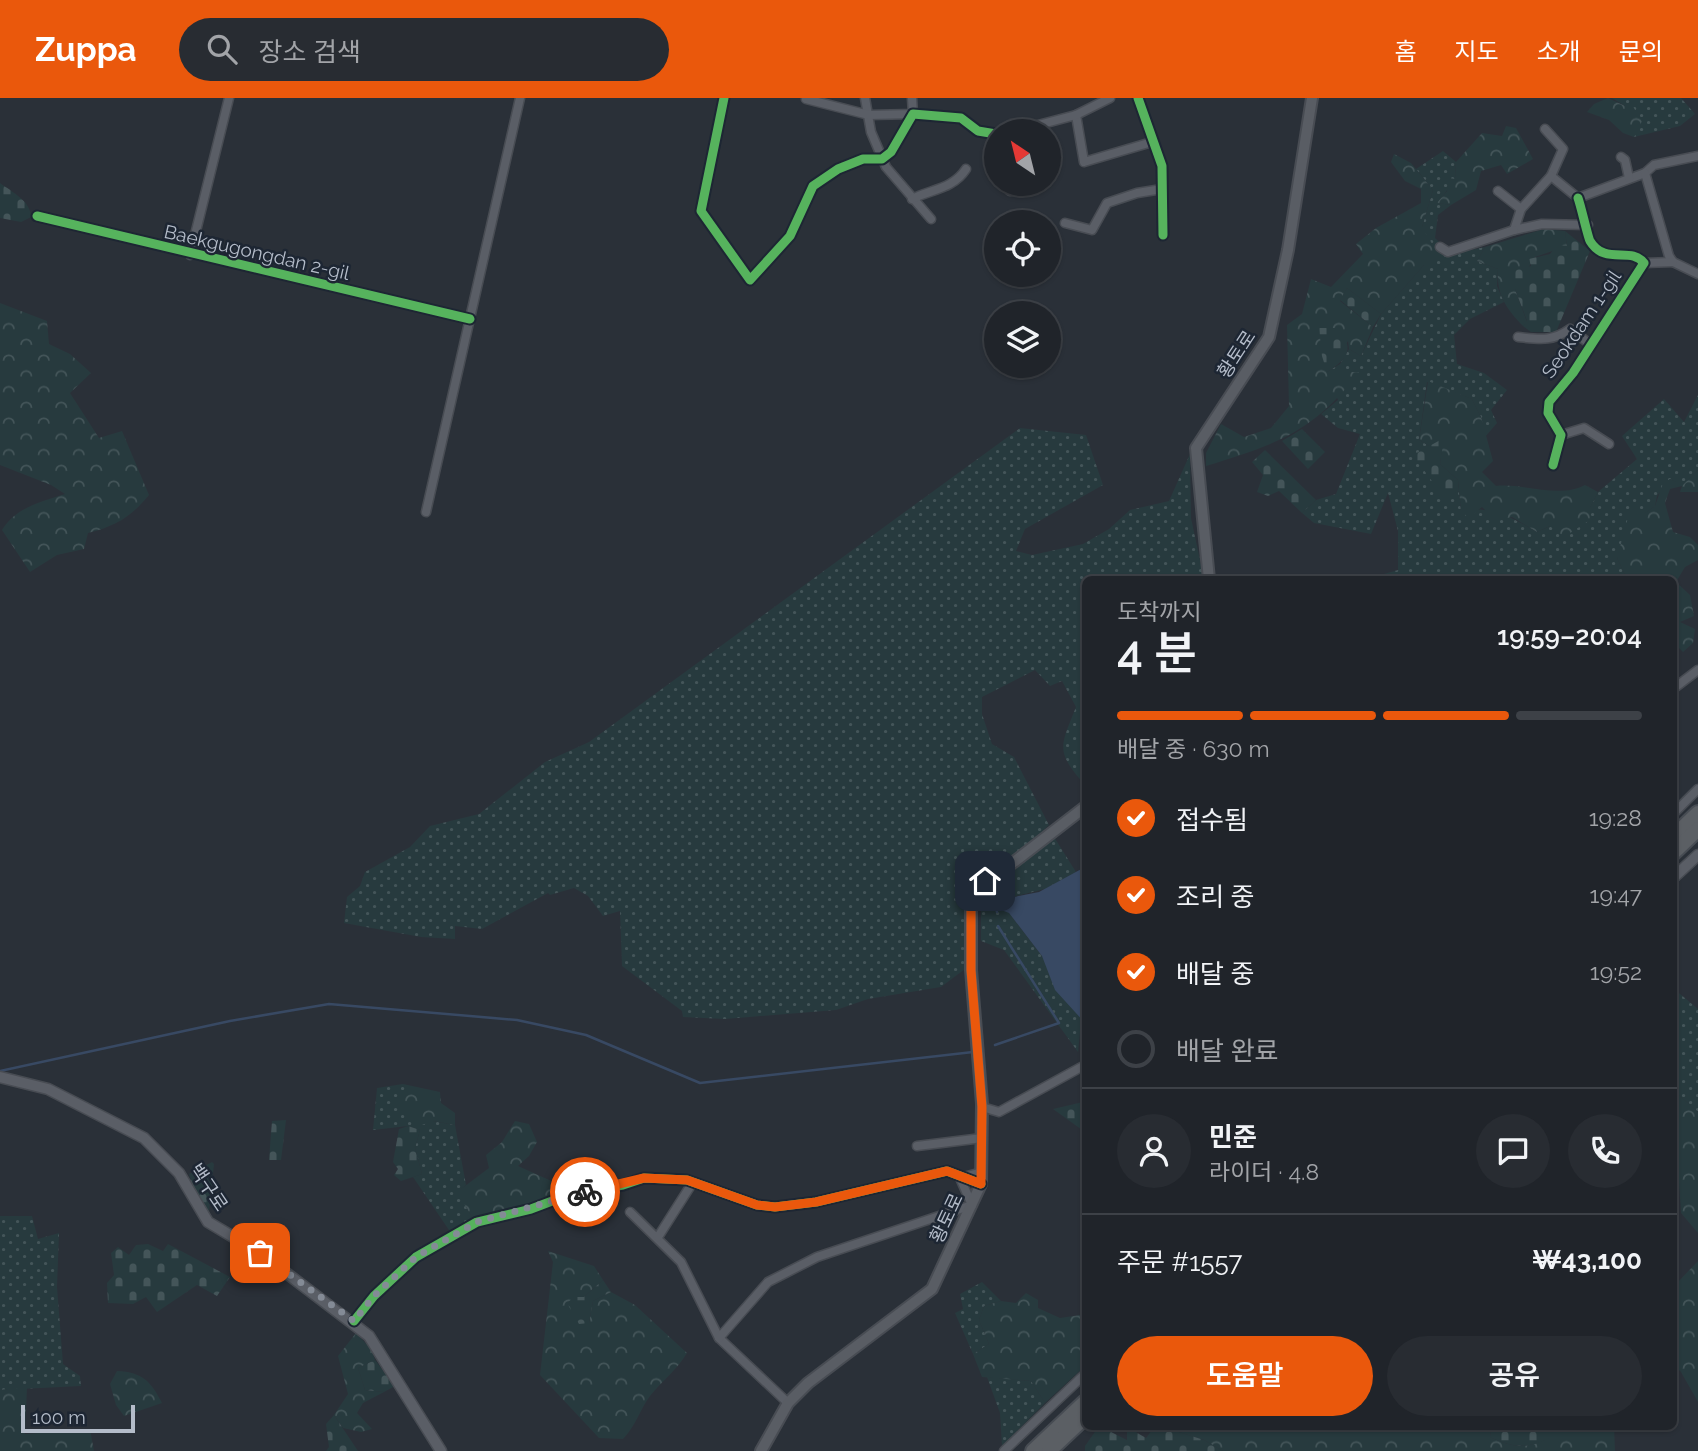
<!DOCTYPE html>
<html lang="ko">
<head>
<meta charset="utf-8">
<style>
  :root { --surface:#20242a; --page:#282c32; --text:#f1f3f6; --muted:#a2a4a8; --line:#3d4147; --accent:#ea580c }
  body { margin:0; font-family:Raleway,"Noto Sans KR",sans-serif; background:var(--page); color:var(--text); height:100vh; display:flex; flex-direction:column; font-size:26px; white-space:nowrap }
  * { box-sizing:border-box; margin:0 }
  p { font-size:23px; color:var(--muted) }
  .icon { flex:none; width:38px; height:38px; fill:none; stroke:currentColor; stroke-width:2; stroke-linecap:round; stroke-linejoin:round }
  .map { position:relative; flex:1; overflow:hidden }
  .details { position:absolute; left:1082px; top:478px; width:595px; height:854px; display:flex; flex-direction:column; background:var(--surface); border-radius:10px; box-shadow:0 2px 5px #0004,0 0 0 2px var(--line) }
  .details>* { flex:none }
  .needle { width:46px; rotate:325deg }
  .controls { position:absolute; left:984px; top:21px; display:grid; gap:14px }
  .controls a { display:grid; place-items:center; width:77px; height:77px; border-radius:50%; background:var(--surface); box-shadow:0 2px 5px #0004,0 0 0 2px var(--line); font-size:35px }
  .scale { position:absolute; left:21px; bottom:18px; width:114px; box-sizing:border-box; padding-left:7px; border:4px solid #b4bcc9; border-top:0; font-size:19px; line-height:24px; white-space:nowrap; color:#b4bcc9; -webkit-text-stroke:5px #1d2633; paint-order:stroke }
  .pin { position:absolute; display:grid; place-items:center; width:60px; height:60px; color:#fff; margin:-30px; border-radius:14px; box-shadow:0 4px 10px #0006 }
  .courier { position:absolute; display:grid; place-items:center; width:70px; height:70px; margin:-35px; border:5px solid #ea580c; border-radius:50%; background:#fff; color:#222; box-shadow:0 2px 9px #0007 }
  .summary em { font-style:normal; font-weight:600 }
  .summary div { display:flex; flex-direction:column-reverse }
  .summary { display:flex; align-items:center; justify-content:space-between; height:119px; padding:0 35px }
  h1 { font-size:46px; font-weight:600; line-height:52px }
  .bar { display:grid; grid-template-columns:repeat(4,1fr); gap:10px 7px; align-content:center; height:84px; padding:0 35px }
  .bar i { height:9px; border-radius:5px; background:var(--line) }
  .bar .active { background:var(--accent) }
  .bar p { grid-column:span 4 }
  .line { display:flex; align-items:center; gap:18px; padding:0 35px; border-top:2px solid var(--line) }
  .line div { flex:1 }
  .round { display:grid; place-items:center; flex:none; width:74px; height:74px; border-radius:37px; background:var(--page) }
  ol { padding:0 35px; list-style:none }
  li { display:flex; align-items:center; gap:21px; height:77px }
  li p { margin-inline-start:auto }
  li .icon { padding:7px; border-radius:50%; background:var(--accent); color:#fff; stroke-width:4 }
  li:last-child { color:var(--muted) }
  li i { width:38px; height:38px; border:4px solid var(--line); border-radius:50% }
  .button { display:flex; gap:14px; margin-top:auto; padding:14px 35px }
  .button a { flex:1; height:80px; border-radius:42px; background:var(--accent); color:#fff; font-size:28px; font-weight:600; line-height:80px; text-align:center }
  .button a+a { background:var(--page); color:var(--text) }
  header { display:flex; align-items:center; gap:42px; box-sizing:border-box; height:98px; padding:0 35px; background:var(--accent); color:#fff }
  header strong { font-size:33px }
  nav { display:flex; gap:38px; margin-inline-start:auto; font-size:24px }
  .search { width:490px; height:63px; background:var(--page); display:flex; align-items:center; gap:18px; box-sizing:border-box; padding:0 24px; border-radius:38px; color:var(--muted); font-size:26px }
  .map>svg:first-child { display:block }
  .grass { fill:url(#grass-dots) }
  .forest { fill:url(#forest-crowns) }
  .cemetery { fill:url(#cemetery-stones) }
  .water { fill:#384963 }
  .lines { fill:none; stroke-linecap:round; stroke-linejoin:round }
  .stream { stroke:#384963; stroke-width:2.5 }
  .minor-casing { stroke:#484c53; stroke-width:11 }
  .tertiary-casing { stroke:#484c53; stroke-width:13 }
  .secondary-casing { stroke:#484c53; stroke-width:14 }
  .trunk-casing { stroke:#474c53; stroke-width:18 }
  .minor { stroke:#5a5e66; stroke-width:8 }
  .tertiary { stroke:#5a5e66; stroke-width:10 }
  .secondary { stroke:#595d64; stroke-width:10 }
  .trunk { stroke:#5b5f64; stroke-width:14 }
  .cycleway-casing { stroke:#1d2633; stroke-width:13 }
  .cycleway { stroke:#56b35d; stroke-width:9 }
  .done { stroke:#848b96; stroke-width:7; stroke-dasharray:0 12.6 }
  .route { stroke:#ea580c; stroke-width:9 }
  .labels { text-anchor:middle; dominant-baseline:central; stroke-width:5; stroke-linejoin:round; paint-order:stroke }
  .street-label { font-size:19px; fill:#b4bcc9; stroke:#1d2633 }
</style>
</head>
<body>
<header>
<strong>Zuppa</strong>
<div class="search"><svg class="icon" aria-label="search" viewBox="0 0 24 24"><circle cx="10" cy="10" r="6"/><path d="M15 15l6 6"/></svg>장소 검색</div>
<nav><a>홈</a><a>지도</a><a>소개</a><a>문의</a></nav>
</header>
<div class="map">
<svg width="1698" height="1353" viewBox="0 0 1698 1353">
  <defs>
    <pattern id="grass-dots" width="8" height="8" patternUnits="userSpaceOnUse" patternTransform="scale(1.75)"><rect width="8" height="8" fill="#273a3e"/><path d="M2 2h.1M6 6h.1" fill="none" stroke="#445559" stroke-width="1.8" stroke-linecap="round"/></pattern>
    <pattern id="forest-crowns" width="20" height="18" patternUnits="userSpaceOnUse" patternTransform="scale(1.75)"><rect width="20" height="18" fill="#273a3e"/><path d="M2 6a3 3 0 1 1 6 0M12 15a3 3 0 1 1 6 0" fill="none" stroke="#445559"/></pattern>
    <pattern id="cemetery-stones" width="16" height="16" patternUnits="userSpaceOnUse" patternTransform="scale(1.75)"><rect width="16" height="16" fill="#273a3e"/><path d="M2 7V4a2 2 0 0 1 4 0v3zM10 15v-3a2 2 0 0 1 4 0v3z" fill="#445559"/></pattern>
  </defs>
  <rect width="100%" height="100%" fill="#2a3038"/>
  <g class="grass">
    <polygon points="1612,0 1681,0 1695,16 1680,28 1634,39 1636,32 1625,8"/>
    <path d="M1443 53 1456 64 1455 81 1438 105 1451 107 1438 117 1435 140 1452 156 1485 149 1477 163 1498 171 1497 188 1504 204 1470 221 1454 237 1457 266 1484 275 1507 292 1491 312 1497 325 1485 339 1481 319 1472 301 1427 284 1419 342 1431 349 1414 357 1444 399 1459 393 1461 412C1491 408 1512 419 1537 434L1590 410 1598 394 1637 361 1622 338 1664 301 1684 324 1698 297V372L1683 388 1670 381 1657 398 1655 408 1644 416 1617 460 1627 481H1382L1384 476 1398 472V433L1388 395 1371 436 1314 425 1302 415 1316 402 1336 396 1360 336 1338 330 1321 316 1338 302 1327 274 1340 266 1349 251 1361 258 1381 216 1424 167 1422 129 1433 92 1416 71Z"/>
    <path d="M1020 330 1086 337 1103 387 1025 431 1016 453 1032 457 1083 446 1109 431 1130 412 1169 403 1190 356 1191 420 1204 481H1085V687C1055 653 1060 649 1076 609L1062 583 1050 588 1035 572 982 599V616L992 646 1014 659 1049 727 964 808 965 871 941 889 868 901 836 912 725 921 683 919 682 913 622 868 620 813 603 818 588 798 574 790 550 797 548 795 482 831 455 828V841L421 839 344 825 347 799 360 788 365 774 410 749 430 728 479 716 545 664 589 644Z"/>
    <polygon points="1054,739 1076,774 1045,791 999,802 1042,858 1085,925 1085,934 1080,935 1078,954 1004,852 981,843 981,800 993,785"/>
    <polygon points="1673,890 1698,911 1698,1014 1673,992"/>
    <polygon points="403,986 433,1023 455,1027 466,1087 458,1094 473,1121 451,1135 413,1079 422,1076 415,1050 420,1032 408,1028 373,1032 377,990"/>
    <polygon points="0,1118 32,1118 38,1141 59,1135 57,1189 63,1266 80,1278 81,1288 0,1292"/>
    <polygon points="982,1184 1001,1203 984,1208 979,1222 989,1246 973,1256 955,1215 963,1211 960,1196"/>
    <polygon points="987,1279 1031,1283 1045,1305 1002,1348 1000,1315"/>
  </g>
  <g class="forest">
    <polygon points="1608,0 1625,8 1632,7 1642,23 1634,39 1623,35 1609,22 1587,14 1594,6"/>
    <polygon points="1506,28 1516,30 1533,61 1507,76 1501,67 1481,73 1476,92 1451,107 1437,105 1447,93 1449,80 1455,81 1456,64 1482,35 1502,38"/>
    <path d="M1394 56 1411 65 1433 92 1422 129 1440 159 1424 167 1381 216 1347 190 1340 203 1373 229 1361 258 1349 251 1348 243 1327 274H1359C1314 334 1275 347 1206 368V355L1221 326 1244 339 1271 330 1289 308 1287 227 1302 216 1311 181 1331 189 1363 156 1356 146 1376 130 1421 105V91L1405 83 1391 64Z"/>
    <path d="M1544 131 1565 133 1567 148 1535 159 1515 191 1527 224 1523 228C1506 210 1496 196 1498 171L1477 163 1485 149Z"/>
    <path d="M0 205 47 223 49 246 70 256 91 275 70 295 99 340 122 333 149 397C131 419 116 428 88 435L84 451 57 457 30 474 2 432C16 409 41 404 65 396L51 387 0 367Z"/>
    <path d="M1428 283 1472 301 1481 319 1493 363 1482 374 1496 388C1525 385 1559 401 1585 387L1598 394 1590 410V422L1564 439 1550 428 1537 434 1512 419 1496 423 1482 409 1468 420 1461 412 1458 382 1440 366 1443 341 1431 349 1419 342Z"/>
    <polygon points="1698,372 1698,394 1680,394 1682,388 1670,391 1665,405 1673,434 1690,439 1698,447 1698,462 1685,469 1676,484 1690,497 1694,518 1680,524 1695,531 1693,545 1683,554 1673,544 1673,481 1627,481 1617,460 1630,412 1645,415 1655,408 1663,385 1670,381 1683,387"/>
    <polygon points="403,986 440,994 441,1005 455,1015 455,1027 433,1023 416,1029 397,1006 406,993"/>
    <polygon points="1673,992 1698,1014 1698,1135 1681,1115"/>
    <polygon points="515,1023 529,1026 537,1044 529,1058 518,1068 567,1090 526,1108 473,1121 457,1094 489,1070 486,1057 502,1044"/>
    <path d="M548 1153 594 1168 603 1182 584 1199 589 1225 593 1203 611 1194 635 1207 687 1255C677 1272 662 1283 650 1298 639 1313 637 1326 623 1341L599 1340 540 1277 553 1164Z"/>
    <polygon points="1698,1163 1698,1304 1681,1274 1673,1266 1673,1185 1676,1186"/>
    <polygon points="1026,1195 1038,1202 1038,1210 1060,1220 1080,1217 1085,1206 1085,1268 1045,1305 1031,1283 982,1279 973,1256 989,1246 979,1222 984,1208 1001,1203 1016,1205"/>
    <polygon points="356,1235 371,1251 375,1262 358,1270 365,1292 384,1294 363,1305 357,1315 372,1331 361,1334 343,1330 334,1317 348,1296 338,1258"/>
    <path d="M117 1273C143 1274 151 1284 162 1305L124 1318 116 1307 110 1286Z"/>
    <polygon points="27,1289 25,1336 90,1331 94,1353 0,1353 0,1292"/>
    <path d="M1160 1328H1492L1490 1339C1513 1350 1527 1351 1549 1340L1551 1328H1614L1615 1353H1223L1204 1342Z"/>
  </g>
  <g class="cemetery">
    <path d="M0 85C12 94 31 103 31 119L21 124 0 120Z"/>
    <polygon points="1565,133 1590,153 1556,234 1531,234 1523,228 1527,223 1515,191 1515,172 1531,168 1529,161 1550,156 1557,147 1567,148"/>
    <polygon points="1347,190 1381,216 1373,229 1340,202"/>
    <path d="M1319 230H1337C1355 250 1349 260 1327 274L1322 258Z"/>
    <polygon points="1302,331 1325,354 1308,371 1282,343"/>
    <polygon points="1444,340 1440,366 1458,382 1459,393 1444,400 1413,357"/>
    <polygon points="1265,352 1316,402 1302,415 1279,393 1268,398 1257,394 1263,377 1252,364"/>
    <polygon points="1083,1004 1085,1034 1053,1011"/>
    <polygon points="286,1022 281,1062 269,1062 272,1023"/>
    <polygon points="408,1028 420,1032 415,1050 422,1076 401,1083 394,1077 398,1071 393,1064 399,1031"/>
    <polygon points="212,1064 214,1066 209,1114 196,1100 189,1076"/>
    <polygon points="148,1146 163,1153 168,1146 230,1179 217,1198 197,1187 157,1214 146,1199 133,1206 108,1205 107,1185 114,1177 111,1155 118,1149 129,1157 136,1147"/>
    <polygon points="603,1182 611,1194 593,1203 589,1225 579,1226 567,1205 574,1199 584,1199"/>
    <polygon points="375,1262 395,1288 384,1294 365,1292 358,1270"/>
    <polygon points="334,1317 358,1353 326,1353 329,1349 326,1326"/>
    <polygon points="1099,1328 1127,1342 1127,1329 1146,1340 1155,1328 1160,1328 1204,1342 1223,1353 1085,1353 1085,1348"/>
    <path d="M1492 1328H1551L1550 1340C1527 1351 1513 1350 1490 1339Z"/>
  </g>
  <polygon class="water" points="1085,769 1085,925 1055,892 1042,858 1009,815 996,810 999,802 1039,794"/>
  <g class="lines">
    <g class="stream">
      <polyline points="996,810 997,814"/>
      <polyline points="995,947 1059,925 998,828"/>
      <polyline points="0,973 230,923 329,906 517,922 586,937 700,985 973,954"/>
    </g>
    <g class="minor-casing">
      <g id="minor">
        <polyline points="724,0 701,113 750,182 790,138 813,88 838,71 863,61 882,61 891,54 913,16 961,20 978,33 996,36"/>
        <polyline points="865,0 871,34 886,69 931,121"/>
        <polyline points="1138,0 1162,68 1163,137"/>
        <polyline points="806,1 869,17 913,16 912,0"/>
        <polyline points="1076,17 1084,64 1152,44"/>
        <polyline points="1545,31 1563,51 1551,78 1578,100 1645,75 1654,67 1698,58"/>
        <polyline points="1016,33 1076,17 1110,0"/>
        <polyline points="1621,59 1625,62 1629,80"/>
        <polyline points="1645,75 1669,158 1673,164 1698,176"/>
        <polyline points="1551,78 1521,111 1514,132 1542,126 1588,127"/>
        <polyline points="1008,86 1010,93"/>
        <polyline points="1498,93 1521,111"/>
        <path d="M912 101C932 91 953 91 966 71"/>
        <polyline points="37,118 470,221"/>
        <polyline points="1065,125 1092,132 1107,105 1137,95 1162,91"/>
        <polyline points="1440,149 1448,154 1514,132"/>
        <polyline points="190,157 229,0"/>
        <polyline points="1644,165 1673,164"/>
        <path d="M1518 239C1539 241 1552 244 1570 231L1590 246"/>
        <polyline points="1561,337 1584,330 1609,346"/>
        <path d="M1553 367 1561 337 1548 315 1549 304 1573 275 1644 165C1631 148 1605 168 1590 143 1588 140 1581 108 1578 100"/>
        <polyline points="426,414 520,0"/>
        <polyline points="1673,591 1698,572"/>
        <polyline points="1673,716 1698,691"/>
        <polyline points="982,1009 999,1014 1085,967"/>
        <polyline points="917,1048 982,1040"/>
        <polyline points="630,1114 681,1164 719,1240 788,1305"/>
        <polyline points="658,1139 693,1084"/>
        <polyline points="354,1223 374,1198 416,1159 477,1124 531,1111 568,1097 623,1087 644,1080 687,1082 757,1107 775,1109 816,1104 947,1073 981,1086"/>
        <polyline points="719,1240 768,1184 817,1159 972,1107 960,1080 982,1074"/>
        <polyline points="1004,1353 1085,1276"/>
      </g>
    </g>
    <g class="tertiary-casing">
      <g id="tertiary">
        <polyline points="1673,780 1698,757"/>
        <polyline points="0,979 48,991 144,1040 179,1075 208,1124 260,1155 369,1238 441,1353"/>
      </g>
    </g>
    <g class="secondary-casing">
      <g id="secondary">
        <polyline points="1209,481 1196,350 1269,239 1288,152 1312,0"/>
        <polyline points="761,1353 788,1305 808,1285 932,1191 981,1086 982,1006 971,872 971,809 975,794 1085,709"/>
      </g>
    </g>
    <g class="trunk-casing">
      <g id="trunk">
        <polyline points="1673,739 1698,715"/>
        <polyline points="1673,755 1698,731"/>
        <polyline points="1033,1353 1085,1304"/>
        <polyline points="1049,1353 1085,1319"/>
      </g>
    </g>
    <use href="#minor" class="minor"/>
    <use href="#tertiary" class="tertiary"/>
    <use href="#secondary" class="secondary"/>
    <use href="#trunk" class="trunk"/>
    <g class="cycleway-casing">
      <g id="cycleway">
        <polyline points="724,0 701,113 750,182 790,138 813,88 838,71 863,61 882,61 891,54 913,16 961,20 978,33 996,36"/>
        <polyline points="1138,0 1162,68 1163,137"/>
        <polyline points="37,118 470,221"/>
        <path d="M1553 367 1561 337 1548 315 1549 304 1573 275 1644 165C1631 148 1605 168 1590 143 1588 140 1581 108 1578 100"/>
        <polyline points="354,1223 374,1198 416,1159 477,1124 531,1111 568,1097 623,1087 644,1080 687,1082 757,1107 775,1109 816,1104 947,1073 981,1086"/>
      </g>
    </g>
    <use href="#cycleway" class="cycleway"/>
  </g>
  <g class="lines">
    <polyline class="done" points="260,1155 354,1223 374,1198 416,1159 477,1124 585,1094"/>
    <polyline class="route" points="585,1094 644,1080 687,1082 757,1107 775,1109 816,1104 947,1073 981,1086 982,1009 971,872 971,809 975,794 985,783"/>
  </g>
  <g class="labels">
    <g class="street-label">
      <text transform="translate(257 154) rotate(13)">Baekgugongdan 2-gil</text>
      <text transform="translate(1581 226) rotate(-56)">Seokdam 1-gil</text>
      <text transform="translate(1236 256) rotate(-57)">황토로</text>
      <text transform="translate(209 1089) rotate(56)">백구로</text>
      <text transform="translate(946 1120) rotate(-65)">황토로</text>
    </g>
  </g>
</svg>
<div class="controls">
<a><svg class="needle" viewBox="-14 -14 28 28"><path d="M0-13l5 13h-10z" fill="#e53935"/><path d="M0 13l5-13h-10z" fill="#a2a4a8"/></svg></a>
<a><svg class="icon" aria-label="locate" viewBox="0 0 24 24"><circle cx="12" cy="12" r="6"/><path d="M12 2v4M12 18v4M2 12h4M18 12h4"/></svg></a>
<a><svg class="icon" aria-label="layers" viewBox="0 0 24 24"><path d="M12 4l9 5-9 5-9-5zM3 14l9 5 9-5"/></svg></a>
</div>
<div class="scale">100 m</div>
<div class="pin" style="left:260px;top:1155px;background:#ea580c"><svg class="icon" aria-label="bag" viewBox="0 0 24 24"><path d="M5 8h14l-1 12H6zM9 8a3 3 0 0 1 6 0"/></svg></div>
<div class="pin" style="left:985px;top:783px;background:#1f2937"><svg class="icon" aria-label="home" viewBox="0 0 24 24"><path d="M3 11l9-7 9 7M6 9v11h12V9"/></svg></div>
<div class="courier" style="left:585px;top:1094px"><svg class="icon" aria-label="bike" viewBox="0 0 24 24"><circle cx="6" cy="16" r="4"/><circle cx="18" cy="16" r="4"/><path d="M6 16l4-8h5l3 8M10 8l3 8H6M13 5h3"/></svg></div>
<section class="details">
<div class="summary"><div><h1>4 분</h1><p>도착까지</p></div><em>19:59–20:04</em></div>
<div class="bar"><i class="active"></i><i class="active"></i><i class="active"></i><i></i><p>배달 중 · 630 m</p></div>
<ol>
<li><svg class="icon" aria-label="check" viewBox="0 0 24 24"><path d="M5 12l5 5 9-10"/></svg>접수됨<p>19:28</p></li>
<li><svg class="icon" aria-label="check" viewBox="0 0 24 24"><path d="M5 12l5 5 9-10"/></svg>조리 중<p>19:47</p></li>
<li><svg class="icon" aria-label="check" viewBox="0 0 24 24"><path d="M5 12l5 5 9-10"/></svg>배달 중<p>19:52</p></li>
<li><i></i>배달 완료</li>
</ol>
<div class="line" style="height:126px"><a class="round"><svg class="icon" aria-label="person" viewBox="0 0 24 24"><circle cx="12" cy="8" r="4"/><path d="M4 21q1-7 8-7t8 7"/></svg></a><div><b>민준</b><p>라이더 · 4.8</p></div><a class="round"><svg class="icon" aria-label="chat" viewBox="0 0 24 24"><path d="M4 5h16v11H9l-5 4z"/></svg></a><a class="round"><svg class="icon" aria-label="phone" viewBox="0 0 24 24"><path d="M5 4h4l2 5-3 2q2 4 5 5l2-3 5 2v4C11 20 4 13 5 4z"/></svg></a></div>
<div class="line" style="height:91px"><div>주문 #1557</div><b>₩43,100</b></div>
<div class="button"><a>도움말</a><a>공유</a></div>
</section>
</div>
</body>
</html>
